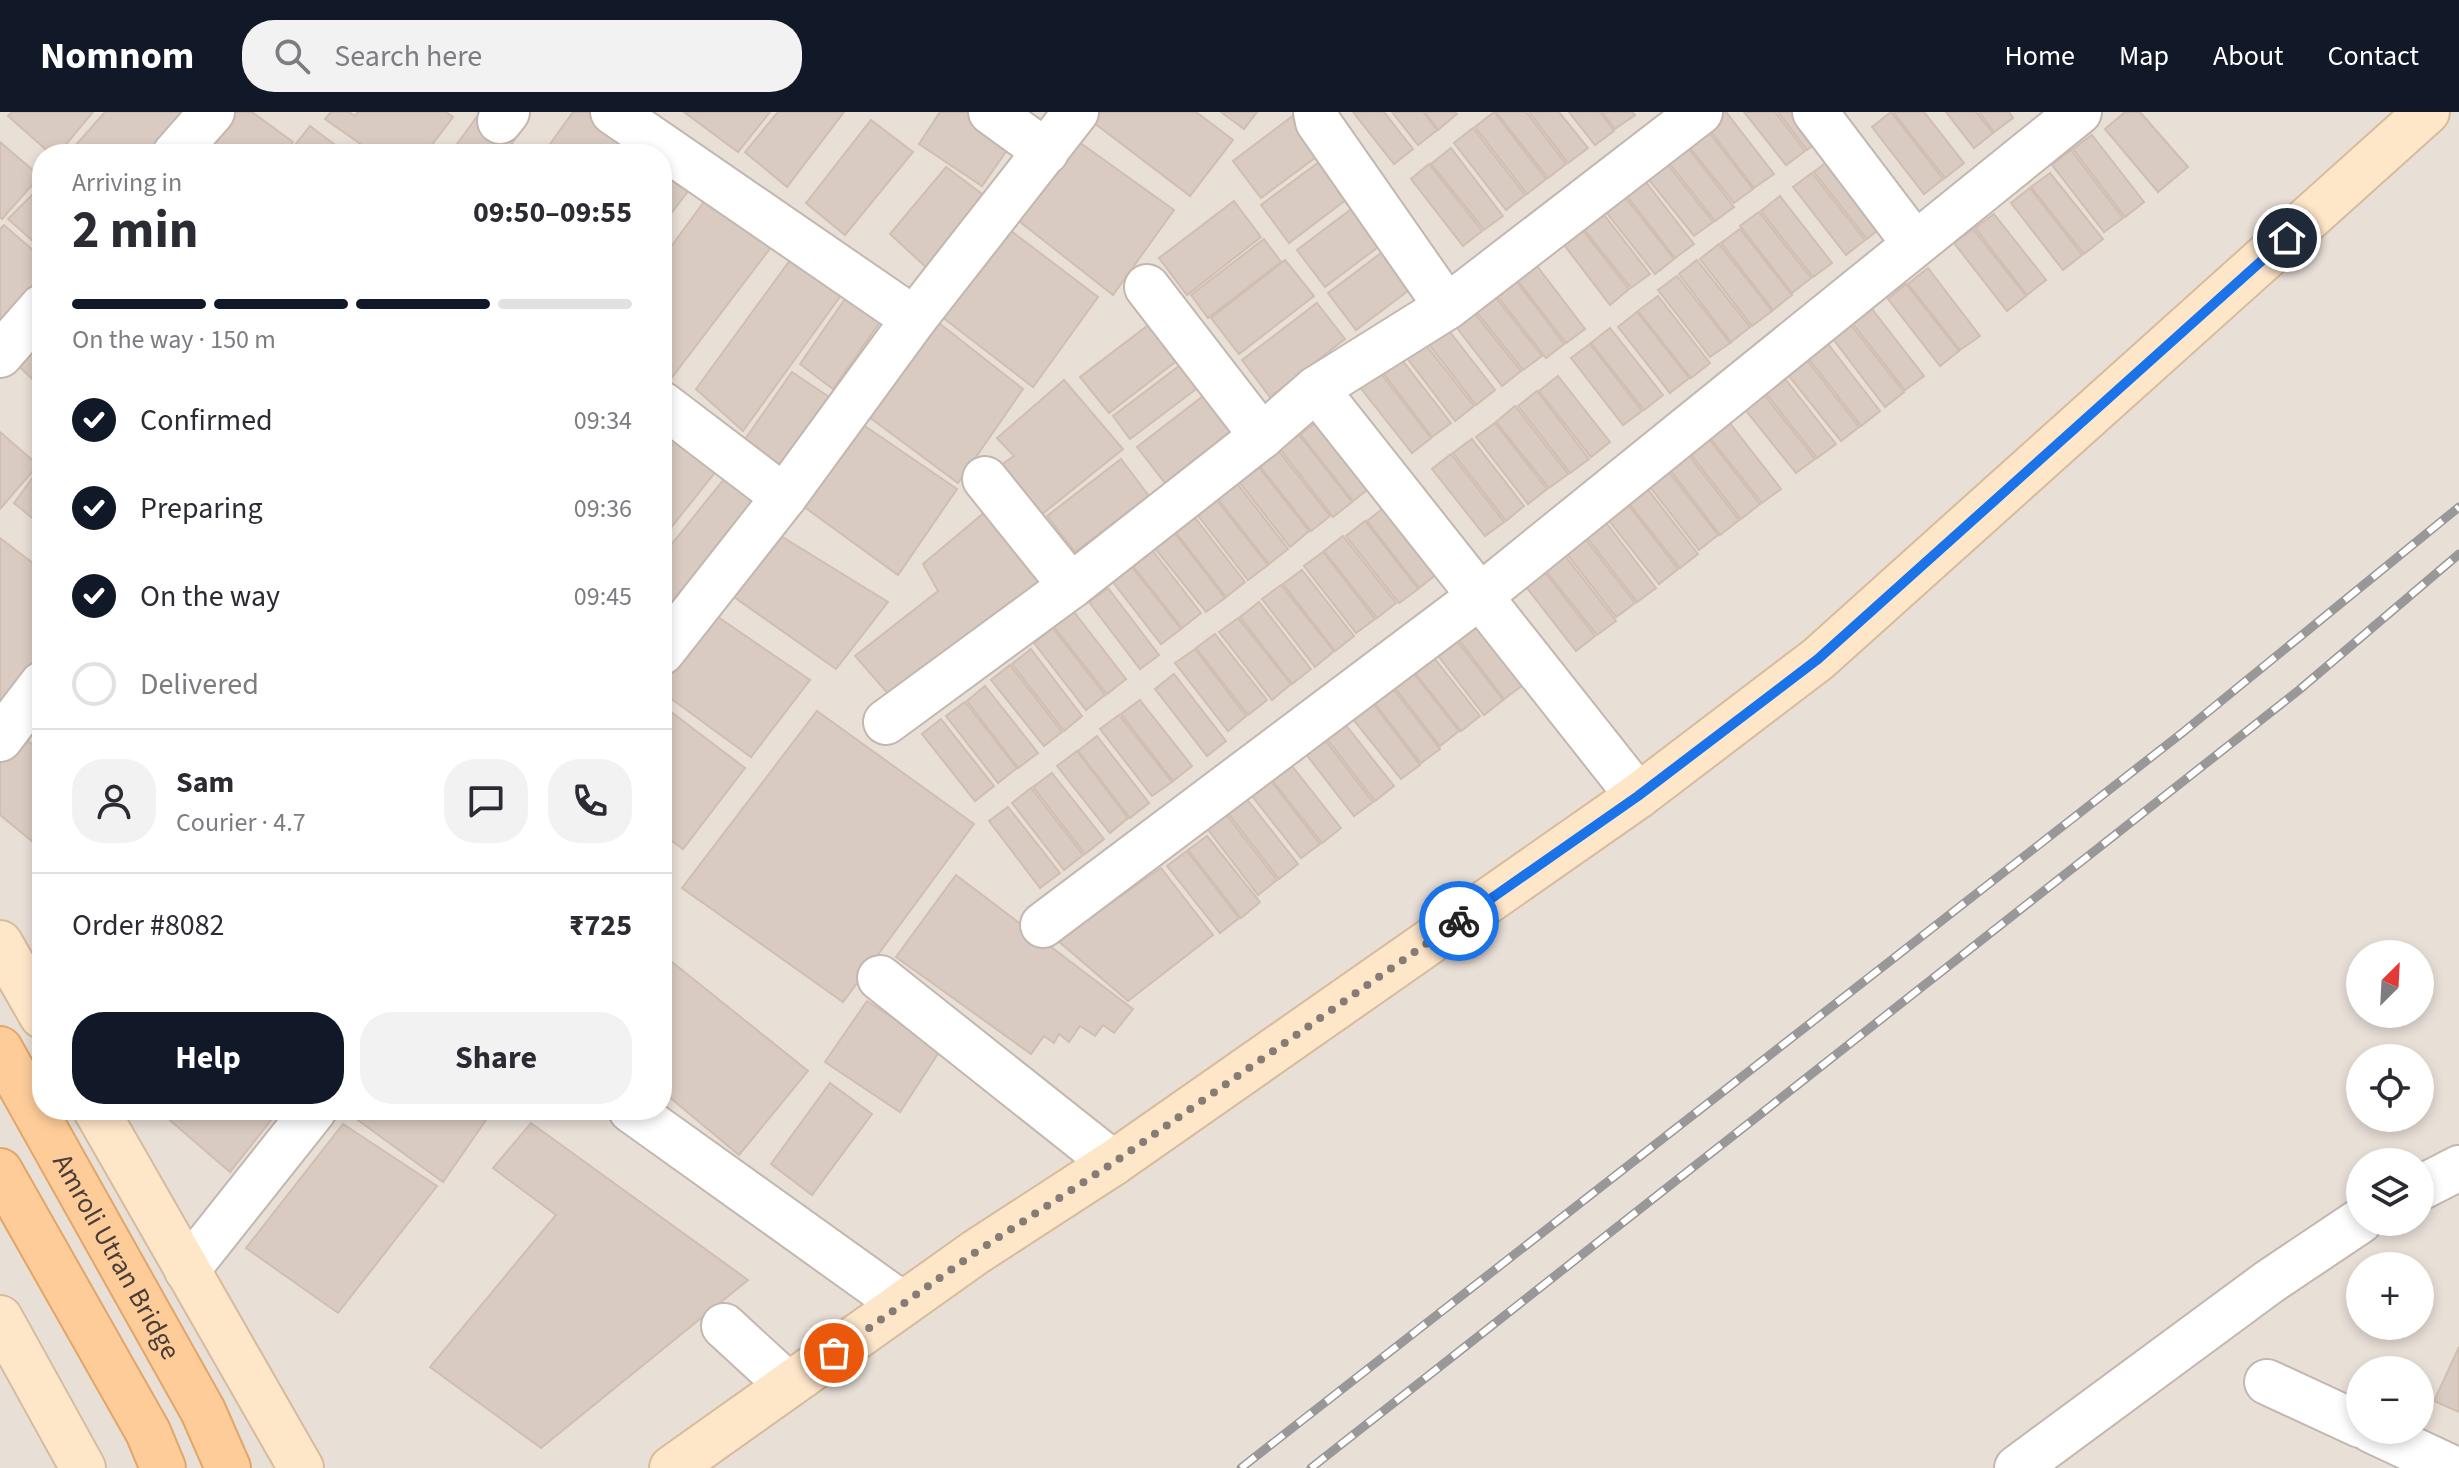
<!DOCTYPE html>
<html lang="en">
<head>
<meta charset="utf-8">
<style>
  :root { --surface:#fff; --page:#f2f2f3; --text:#2b2b33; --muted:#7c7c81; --line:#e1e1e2; --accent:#111827 }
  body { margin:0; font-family:"Source Sans 3",sans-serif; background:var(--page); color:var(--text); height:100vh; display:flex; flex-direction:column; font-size:30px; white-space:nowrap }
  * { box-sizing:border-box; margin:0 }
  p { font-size:26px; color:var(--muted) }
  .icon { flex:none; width:44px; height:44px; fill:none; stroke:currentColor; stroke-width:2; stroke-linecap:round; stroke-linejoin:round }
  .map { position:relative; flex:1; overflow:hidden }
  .side { position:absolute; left:32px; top:32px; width:640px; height:976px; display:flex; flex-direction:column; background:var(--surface); border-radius:32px; box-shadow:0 4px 12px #0003 }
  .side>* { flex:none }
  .needle { width:52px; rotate:24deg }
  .fabs { position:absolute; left:2346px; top:828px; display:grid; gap:16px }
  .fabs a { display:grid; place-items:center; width:88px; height:88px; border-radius:50%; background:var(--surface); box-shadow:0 4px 12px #0003; font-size:40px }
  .pin { position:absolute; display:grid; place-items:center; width:68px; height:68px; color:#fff; margin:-34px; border:4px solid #fff; border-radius:50%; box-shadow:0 2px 8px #0007 }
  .courier { position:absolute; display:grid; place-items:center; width:80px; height:80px; margin:-40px; border:6px solid #1a73e8; border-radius:50%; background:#fff; color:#222; box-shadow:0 2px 10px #0007 }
  .headline em { font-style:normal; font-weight:700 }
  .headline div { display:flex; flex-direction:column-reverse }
  .headline { display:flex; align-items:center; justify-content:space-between; height:136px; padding:0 40px }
  h1 { font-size:52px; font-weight:700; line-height:60px }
  .bar { display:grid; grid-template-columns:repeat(4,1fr); gap:12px 8px; align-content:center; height:96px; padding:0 40px }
  .bar i { height:10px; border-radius:6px; background:var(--line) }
  .bar .on { background:var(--accent) }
  .bar p { grid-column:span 4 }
  .line { display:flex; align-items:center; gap:20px; padding:0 40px; border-top:2px solid var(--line) }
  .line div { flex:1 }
  .round { display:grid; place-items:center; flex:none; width:84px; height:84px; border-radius:32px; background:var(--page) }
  ol { padding:0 40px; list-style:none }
  li { display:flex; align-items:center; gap:24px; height:88px }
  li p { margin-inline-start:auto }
  li .icon { padding:8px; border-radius:50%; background:var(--accent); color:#fff; stroke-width:4 }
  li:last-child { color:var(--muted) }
  li i { width:44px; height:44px; border:4px solid var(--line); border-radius:50% }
  .button { display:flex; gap:16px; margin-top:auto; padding:16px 40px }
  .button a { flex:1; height:92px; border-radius:32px; background:var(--accent); color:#fff; font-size:32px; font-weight:700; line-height:92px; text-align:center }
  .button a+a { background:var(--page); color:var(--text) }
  header { display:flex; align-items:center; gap:48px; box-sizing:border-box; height:112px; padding:0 40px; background:var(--accent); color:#fff }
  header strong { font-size:38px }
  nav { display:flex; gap:44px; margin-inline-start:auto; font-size:28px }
  .search { width:560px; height:72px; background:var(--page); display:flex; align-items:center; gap:20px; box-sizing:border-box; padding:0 28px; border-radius:32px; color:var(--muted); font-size:30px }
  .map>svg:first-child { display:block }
  .residential { fill:#e8dfd7; fill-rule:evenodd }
  .building { fill:#d9cbc1; stroke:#d1beb2; stroke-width:2 }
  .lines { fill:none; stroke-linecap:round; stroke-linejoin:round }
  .street-casing { stroke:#c3b7af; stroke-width:48 }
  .secondary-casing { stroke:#d7bb9c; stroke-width:48 }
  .primary-casing { stroke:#e3a568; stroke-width:48 }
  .street { stroke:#fff; stroke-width:44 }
  .secondary { stroke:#fee6c9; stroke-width:44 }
  .primary { stroke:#fdcc99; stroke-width:44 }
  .rail-casing { stroke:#989898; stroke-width:9 }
  .rail { stroke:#fff; stroke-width:6; stroke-dasharray:18; stroke-linecap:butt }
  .done { stroke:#847c75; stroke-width:8; stroke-dasharray:0 14.4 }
  .route { stroke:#1a73e8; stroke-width:10 }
  .labels { text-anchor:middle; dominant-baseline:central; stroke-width:7; stroke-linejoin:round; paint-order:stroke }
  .street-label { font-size:28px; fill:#483e37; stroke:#fff }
</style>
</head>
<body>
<header>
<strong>Nomnom</strong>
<div class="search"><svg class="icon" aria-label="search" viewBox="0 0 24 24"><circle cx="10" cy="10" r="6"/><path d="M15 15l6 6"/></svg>Search here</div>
<nav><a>Home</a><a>Map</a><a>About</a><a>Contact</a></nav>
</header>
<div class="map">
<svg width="2459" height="1356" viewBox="0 0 2459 1356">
  <rect width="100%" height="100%" fill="#f4efe9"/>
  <path class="residential" d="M0 0H2459V1356H0ZM42 42H662V998H42ZM2360 842H2420V902H2360ZM2360 946H2420V1006H2360ZM2360 1050H2420V1110H2360ZM2360 1154H2420V1214H2360ZM2360 1258H2420V1318H2360Z"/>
  <g class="building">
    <polygon points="12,0 93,0 58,42 51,42 8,4"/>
    <polygon points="105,0 191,0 154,42 68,42"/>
    <polygon points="233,0 252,0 293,30 284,42 212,42 203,35"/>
    <polygon points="331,0 349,0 355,4 358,0 446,0 453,5 425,42 375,42 325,7"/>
    <polygon points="573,0 599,0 628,20 612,42 543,42"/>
    <polygon points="684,0 770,0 738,40"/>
    <polygon points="778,0 844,0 787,75 745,40"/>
    <polygon points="940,0 977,0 1014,28 982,74 919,32"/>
    <polygon points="1095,0 1196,0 1233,28 1190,84 1089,7"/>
    <polygon points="1221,0 1257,0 1244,17"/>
    <polygon points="1298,0 1327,37 1261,86 1233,49"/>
    <polygon points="1353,0 1384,0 1413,37 1394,52"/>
    <polygon points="1392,0 1423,0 1437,18 1418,33"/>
    <polygon points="1425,0 1455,0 1457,2 1438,18"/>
    <polygon points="1494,0 1546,67 1527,82 1475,15"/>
    <polygon points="1496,0 1526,0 1566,52 1548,66"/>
    <polygon points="1529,0 1559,0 1588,36 1568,51"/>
    <polygon points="1569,0 1600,0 1614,19 1595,33"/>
    <polygon points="1602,0 1632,0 1635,3 1615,17"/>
    <polygon points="1714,0 1726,0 1774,62 1754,76 1703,9"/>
    <polygon points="1744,0 1775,0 1805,39 1786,53"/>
    <polygon points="1778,0 1808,0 1825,23 1807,38"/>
    <polygon points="1891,0 1943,67 1924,82 1872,15"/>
    <polygon points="1893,0 1924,0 1964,51 1945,66"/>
    <polygon points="1946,0 1976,0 1993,21 1974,36"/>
    <polygon points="1979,0 2009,0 2013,6 1994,20"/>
    <polygon points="2125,0 2140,0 2188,55 2158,80 2105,17"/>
    <polygon points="478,3 515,27 505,42 450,42"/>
    <polygon points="871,8 913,40 845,123 806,91"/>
    <polygon points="1701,10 1753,77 1734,91 1681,25"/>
    <polygon points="310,14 347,42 288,42"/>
    <polygon points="1473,16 1525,83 1506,98 1454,31"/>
    <polygon points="2092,23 2144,90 2125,105 2073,37"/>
    <polygon points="1072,25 1174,98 1113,183 1010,102"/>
    <polygon points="1681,27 1734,95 1715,109 1662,42"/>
    <polygon points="0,30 40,64 2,107 0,105"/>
    <polygon points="1451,36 1503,104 1484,118 1431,52"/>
    <polygon points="2071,38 2123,106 2104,120 2052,53"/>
    <polygon points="1660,43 1713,110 1694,124 1641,58"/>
    <polygon points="1327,44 1355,81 1289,131 1261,93"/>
    <polygon points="1833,45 1885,112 1867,127 1814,60"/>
    <polygon points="662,46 696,69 662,113"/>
    <polygon points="1429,52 1482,119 1463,134 1411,67"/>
    <polygon points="946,55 986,85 928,157 890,122"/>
    <polygon points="1812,61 1865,128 1846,143 1793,75"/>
    <polygon points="2050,61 2103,127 2084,142 2031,75"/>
    <polygon points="1642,65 1694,132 1675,146 1623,79"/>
    <polygon points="42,73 42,137 8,107"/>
    <polygon points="2030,76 2082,143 2063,158 2011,91"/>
    <polygon points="712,79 778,126 667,272 662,267 662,147"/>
    <polygon points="1621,80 1674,147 1655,162 1602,95"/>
    <polygon points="1780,84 1832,151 1813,165 1761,99"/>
    <polygon points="1234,89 1261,125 1187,183 1159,146"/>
    <polygon points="1362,89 1390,126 1325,175 1297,138"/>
    <polygon points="1598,95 1650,162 1631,176 1578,110"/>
    <polygon points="1759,100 1811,166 1792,181 1740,114"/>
    <polygon points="1994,102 2046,168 2027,183 1975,116"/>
    <polygon points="1577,111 1629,177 1610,193 1558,125"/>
    <polygon points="1002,112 1098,185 1033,275 937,201"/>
    <polygon points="4,113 42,146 42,170 0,218 0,117"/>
    <polygon points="1740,117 1792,183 1773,198 1721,131"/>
    <polygon points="1973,117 2026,184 2007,199 1954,131"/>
    <polygon points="1264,127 1281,150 1208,206 1191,183"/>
    <polygon points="1393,132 1421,169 1356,218 1328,181"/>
    <polygon points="1719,132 1772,199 1752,214 1700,147"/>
    <polygon points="796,140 847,175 743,319 696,277"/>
    <polygon points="1285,148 1314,184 1239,242 1211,206"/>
    <polygon points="1697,148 1750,215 1731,230 1679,162"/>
    <polygon points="1534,150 1585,217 1566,231 1514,164"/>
    <polygon points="1928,156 1980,224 1960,238 1908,172"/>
    <polygon points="1677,164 1730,231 1710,245 1658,178"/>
    <polygon points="1513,165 1564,232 1546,246 1494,180"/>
    <polygon points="1906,172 1959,239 1940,254 1888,187"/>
    <polygon points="1489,177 1542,244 1523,258 1470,192"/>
    <polygon points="849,181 885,203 833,277 800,252"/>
    <polygon points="1658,184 1710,251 1691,266 1638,199"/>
    <polygon points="1317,191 1345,227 1270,285 1242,248"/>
    <polygon points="1468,193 1521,259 1502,274 1450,207"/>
    <polygon points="1872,197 1924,264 1905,278 1853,212"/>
    <polygon points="1637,200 1689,266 1670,281 1618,215"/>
    <polygon points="930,204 1023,277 958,371 861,299"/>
    <polygon points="1155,208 1183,244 1109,301 1080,265"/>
    <polygon points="1443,211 1495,278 1476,293 1424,226"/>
    <polygon points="1851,213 1904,280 1885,295 1833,227"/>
    <polygon points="1610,216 1663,283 1644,298 1591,231"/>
    <polygon points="42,218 42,276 14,250"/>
    <polygon points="1422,228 1474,294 1455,309 1404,242"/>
    <polygon points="1590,232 1642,299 1623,313 1571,246"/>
    <polygon points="1828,232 1880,299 1861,314 1809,247"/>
    <polygon points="1399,244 1451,311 1432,325 1381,258"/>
    <polygon points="1187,248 1204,271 1130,327 1113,304"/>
    <polygon points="1807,248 1859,315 1841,329 1788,263"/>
    <polygon points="1379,259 1431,326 1412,341 1359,274"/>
    <polygon points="792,260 829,285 776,360 741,333"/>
    <polygon points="1558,264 1610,330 1591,345 1539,279"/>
    <polygon points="1783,264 1836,332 1817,346 1764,279"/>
    <polygon points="1064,268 1123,337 1035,408 994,358 1014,344 997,326"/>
    <polygon points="1211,278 1240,314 1165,371 1137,335"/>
    <polygon points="1537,279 1589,347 1570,361 1518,294"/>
    <polygon points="1762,280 1815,347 1796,361 1743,295"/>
    <polygon points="1515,294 1568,362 1549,376 1496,310"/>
    <polygon points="662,305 677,316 662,336"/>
    <polygon points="856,308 957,377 898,463 796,389"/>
    <polygon points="1320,308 1372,374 1353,389 1300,322"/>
    <polygon points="1729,310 1781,377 1762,391 1709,325"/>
    <polygon points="1495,311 1547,377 1528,392 1476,325"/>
    <polygon points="0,320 38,353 0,397"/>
    <polygon points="680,323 721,353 662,427 662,346"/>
    <polygon points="1299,323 1352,390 1333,405 1280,337"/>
    <polygon points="1708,326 1760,392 1741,407 1689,340"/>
    <polygon points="1472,327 1524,394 1506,409 1453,341"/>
    <polygon points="1277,337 1330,404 1311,419 1258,352"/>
    <polygon points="1687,341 1739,408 1720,423 1668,355"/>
    <polygon points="1451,342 1504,410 1485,424 1432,357"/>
    <polygon points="1121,347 1149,384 1075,440 1047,404"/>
    <polygon points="42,353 42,414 14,391"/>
    <polygon points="1257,353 1309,419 1290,435 1237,367"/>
    <polygon points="733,356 765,383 662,508 662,444"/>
    <polygon points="1666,356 1718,423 1699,438 1647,371"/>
    <polygon points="1236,370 1288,437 1269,452 1217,386"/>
    <polygon points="1646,375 1698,442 1680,456 1627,389"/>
    <polygon points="1215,386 1268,453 1248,468 1196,401"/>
    <polygon points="1626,390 1678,457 1659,472 1606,405"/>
    <polygon points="1386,394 1438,461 1419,476 1367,409"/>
    <polygon points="985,400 1044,466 890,584 855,544 938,479 923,452"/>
    <polygon points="1193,403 1245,470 1226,485 1174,418"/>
    <polygon points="1604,408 1656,476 1637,490 1585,423"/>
    <polygon points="1365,409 1418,477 1399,491 1346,424"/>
    <polygon points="1173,419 1225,486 1206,500 1153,434"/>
    <polygon points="781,424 888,490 836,557 734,485"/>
    <polygon points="1343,424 1396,491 1377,506 1324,439"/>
    <polygon points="1583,424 1635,491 1616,505 1564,438"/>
    <polygon points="0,426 42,458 42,554 0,606"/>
    <polygon points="1149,434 1201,501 1182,516 1130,450"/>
    <polygon points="1323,440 1375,507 1356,521 1304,454"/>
    <polygon points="1563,441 1616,509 1597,523 1544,457"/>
    <polygon points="1128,450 1181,517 1161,532 1109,465"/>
    <polygon points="1302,458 1354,524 1335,539 1283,472"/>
    <polygon points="1543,458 1595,524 1576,539 1524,472"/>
    <polygon points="1281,473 1334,539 1315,555 1262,487"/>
    <polygon points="1108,476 1159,543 1140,557 1089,490"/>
    <polygon points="1259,490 1311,557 1292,572 1240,505"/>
    <polygon points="1074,500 1126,567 1107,582 1054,515"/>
    <polygon points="715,503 810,568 751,645 662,580 662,569"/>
    <polygon points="1238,506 1291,572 1272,588 1219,520"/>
    <polygon points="1471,506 1523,573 1504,587 1453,520"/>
    <polygon points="1053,516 1105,583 1086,598 1034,531"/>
    <polygon points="1451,521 1503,588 1484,603 1432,536"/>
    <polygon points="1215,522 1267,588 1248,603 1196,536"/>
    <polygon points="1031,537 1082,604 1064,619 1012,552"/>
    <polygon points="1195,537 1246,604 1228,619 1175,551"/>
    <polygon points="1427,537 1480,604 1461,619 1408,552"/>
    <polygon points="1010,553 1062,620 1044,634 991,568"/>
    <polygon points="1407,553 1459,619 1440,634 1388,567"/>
    <polygon points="1174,562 1226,629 1207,644 1155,577"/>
    <polygon points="1388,570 1440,637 1421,651 1369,584"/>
    <polygon points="985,574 1038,641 1018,656 967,589"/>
    <polygon points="1368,585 1420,653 1401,667 1348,601"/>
    <polygon points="1140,588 1192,654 1173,669 1121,602"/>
    <polygon points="965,590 1017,656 998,671 946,604"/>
    <polygon points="662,593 745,656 683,737 662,722"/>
    <polygon points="817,599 974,712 843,890 682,776"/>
    <polygon points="1119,603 1172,670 1152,684 1100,617"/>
    <polygon points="941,607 994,674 975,689 922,622"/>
    <polygon points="1341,607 1394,674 1375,689 1323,622"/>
    <polygon points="20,623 42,640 42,729 38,734 0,703 0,652"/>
    <polygon points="1321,623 1373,690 1354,704 1302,637"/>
    <polygon points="1097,624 1149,691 1130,706 1078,639"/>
    <polygon points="1077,639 1128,706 1110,721 1057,654"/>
    <polygon points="1288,649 1341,716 1322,731 1269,664"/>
    <polygon points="1052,661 1104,727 1085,742 1033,675"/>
    <polygon points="1268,665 1320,732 1301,746 1248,679"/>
    <polygon points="1031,676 1083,743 1064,758 1012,691"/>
    <polygon points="1246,686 1298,752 1279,767 1227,700"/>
    <polygon points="1008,695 1060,761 1040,776 989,709"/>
    <polygon points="1225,701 1277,768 1258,783 1206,715"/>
    <polygon points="1207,724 1260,790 1241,806 1188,738"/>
    <polygon points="1187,739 1239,806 1220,821 1167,754"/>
    <polygon points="1161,756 1213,823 1128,889 1057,828"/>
    <polygon points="956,763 1133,897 1114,921 1103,913 1095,924 1080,914 1069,930 1059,922 1054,931 1044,924 1031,942 896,845"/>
    <polygon points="662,842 808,959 739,1043 662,979"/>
    <polygon points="867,889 941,937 900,1000 825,950"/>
    <polygon points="830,971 872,1002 812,1083 771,1052"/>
    <polygon points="158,998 279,998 230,1060"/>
    <polygon points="351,998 477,998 488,1005 443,1070 348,1001"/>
    <polygon points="531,1011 748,1168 541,1336 430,1255 556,1103 493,1056"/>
    <polygon points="343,1012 437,1074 338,1201 246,1136"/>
    <polygon points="2459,1235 2459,1300 2434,1289"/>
  </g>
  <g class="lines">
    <g class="street-casing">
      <g id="street">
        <polyline points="613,0 914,207"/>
        <polyline points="991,0 1046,40"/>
        <polyline points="1316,0 1318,10 1447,195"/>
        <polyline points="1815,0 1915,132"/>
        <polyline points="500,9 507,0"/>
        <polyline points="175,42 212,0"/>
        <polyline points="1147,175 1262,324"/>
        <polyline points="0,243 42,195"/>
        <polyline points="1316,277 1638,684"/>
        <polyline points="662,292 784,385"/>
        <polyline points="985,367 1071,474"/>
        <polyline points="662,540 784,385 914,207 1076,0"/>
        <polyline points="886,610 1071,474 1262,324 1316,277 1447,195 1700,0"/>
        <polyline points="0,627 42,572"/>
        <polyline points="1043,813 1479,485 2079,0"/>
        <polyline points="880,866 1113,1051"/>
        <polyline points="631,998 902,1192"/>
        <polyline points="2420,1076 2459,1056"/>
        <polyline points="187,1158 314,998"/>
        <polyline points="724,1214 788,1273"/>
        <polyline points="2267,1270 2360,1313"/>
        <polyline points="2371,1318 2452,1356"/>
        <polyline points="2017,1356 2269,1170 2360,1109"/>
      </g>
    </g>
    <g class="secondary-casing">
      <g id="secondary">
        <polyline points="0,831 42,904"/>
        <polyline points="96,998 301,1356"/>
        <polyline points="0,1206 83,1356"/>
        <polyline points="672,1356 976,1140 1113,1051 1638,684 1818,547 2427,0"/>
      </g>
    </g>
    <g class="primary-casing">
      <g id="primary">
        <path id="s1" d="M0 937 203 1299 228 1356"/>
        <polyline points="0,1059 148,1320 163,1356"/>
      </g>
    </g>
    <use href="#street" class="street"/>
    <use href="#secondary" class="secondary"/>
    <use href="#primary" class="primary"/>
    <g class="rail-casing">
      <g id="rail">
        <polyline points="1241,1356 2182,621 2459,395"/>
        <polyline points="1311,1356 2299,578 2459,442"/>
      </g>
    </g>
    <use href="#rail" class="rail"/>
  </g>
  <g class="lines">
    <polyline class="done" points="834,1241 976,1140 1113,1051 1459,809"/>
    <polyline class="route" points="1459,809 1638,684 1818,547 2287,126"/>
  </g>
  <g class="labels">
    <g class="street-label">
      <text stroke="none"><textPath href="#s1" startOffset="238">Amroli Utran Bridge</textPath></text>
    </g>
  </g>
</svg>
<div class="fabs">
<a><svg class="needle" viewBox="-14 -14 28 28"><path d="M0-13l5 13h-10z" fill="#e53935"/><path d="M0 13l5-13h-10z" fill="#7c7c81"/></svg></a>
<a><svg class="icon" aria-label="locate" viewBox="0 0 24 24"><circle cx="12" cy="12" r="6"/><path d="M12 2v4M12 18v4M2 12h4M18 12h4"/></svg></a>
<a><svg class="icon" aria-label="layers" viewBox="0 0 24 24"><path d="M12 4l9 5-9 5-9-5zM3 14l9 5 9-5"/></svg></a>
<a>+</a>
<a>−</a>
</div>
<div class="pin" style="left:834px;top:1241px;background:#ea580c"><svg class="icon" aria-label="bag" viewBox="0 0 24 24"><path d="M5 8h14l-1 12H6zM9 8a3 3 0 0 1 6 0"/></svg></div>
<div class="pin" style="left:2287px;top:126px;background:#1f2937"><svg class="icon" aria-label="home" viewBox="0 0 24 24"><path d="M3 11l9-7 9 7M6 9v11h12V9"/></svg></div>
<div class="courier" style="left:1459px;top:809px"><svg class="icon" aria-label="bike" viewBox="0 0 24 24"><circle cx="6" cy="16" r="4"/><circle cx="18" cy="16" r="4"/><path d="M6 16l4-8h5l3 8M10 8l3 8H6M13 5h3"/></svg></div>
<section class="side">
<div class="headline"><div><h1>2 min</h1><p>Arriving in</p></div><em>09:50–09:55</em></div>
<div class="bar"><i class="on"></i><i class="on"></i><i class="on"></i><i></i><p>On the way · 150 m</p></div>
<ol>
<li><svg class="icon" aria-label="check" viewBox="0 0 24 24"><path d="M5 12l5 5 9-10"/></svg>Confirmed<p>09:34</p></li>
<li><svg class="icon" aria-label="check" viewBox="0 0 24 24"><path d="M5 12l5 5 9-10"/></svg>Preparing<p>09:36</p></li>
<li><svg class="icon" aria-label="check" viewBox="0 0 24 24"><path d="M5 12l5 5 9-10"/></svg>On the way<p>09:45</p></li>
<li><i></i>Delivered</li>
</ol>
<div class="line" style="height:144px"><a class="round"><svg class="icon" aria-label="person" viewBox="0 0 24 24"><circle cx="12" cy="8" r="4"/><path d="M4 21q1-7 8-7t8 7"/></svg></a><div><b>Sam</b><p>Courier · 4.7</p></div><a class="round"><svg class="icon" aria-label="chat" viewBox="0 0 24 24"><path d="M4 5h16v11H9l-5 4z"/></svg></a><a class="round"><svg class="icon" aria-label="phone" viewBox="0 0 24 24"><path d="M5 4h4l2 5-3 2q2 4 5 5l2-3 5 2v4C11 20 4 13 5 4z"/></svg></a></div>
<div class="line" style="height:104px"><div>Order #8082</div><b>₹725</b></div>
<div class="button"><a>Help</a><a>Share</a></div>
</section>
</div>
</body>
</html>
